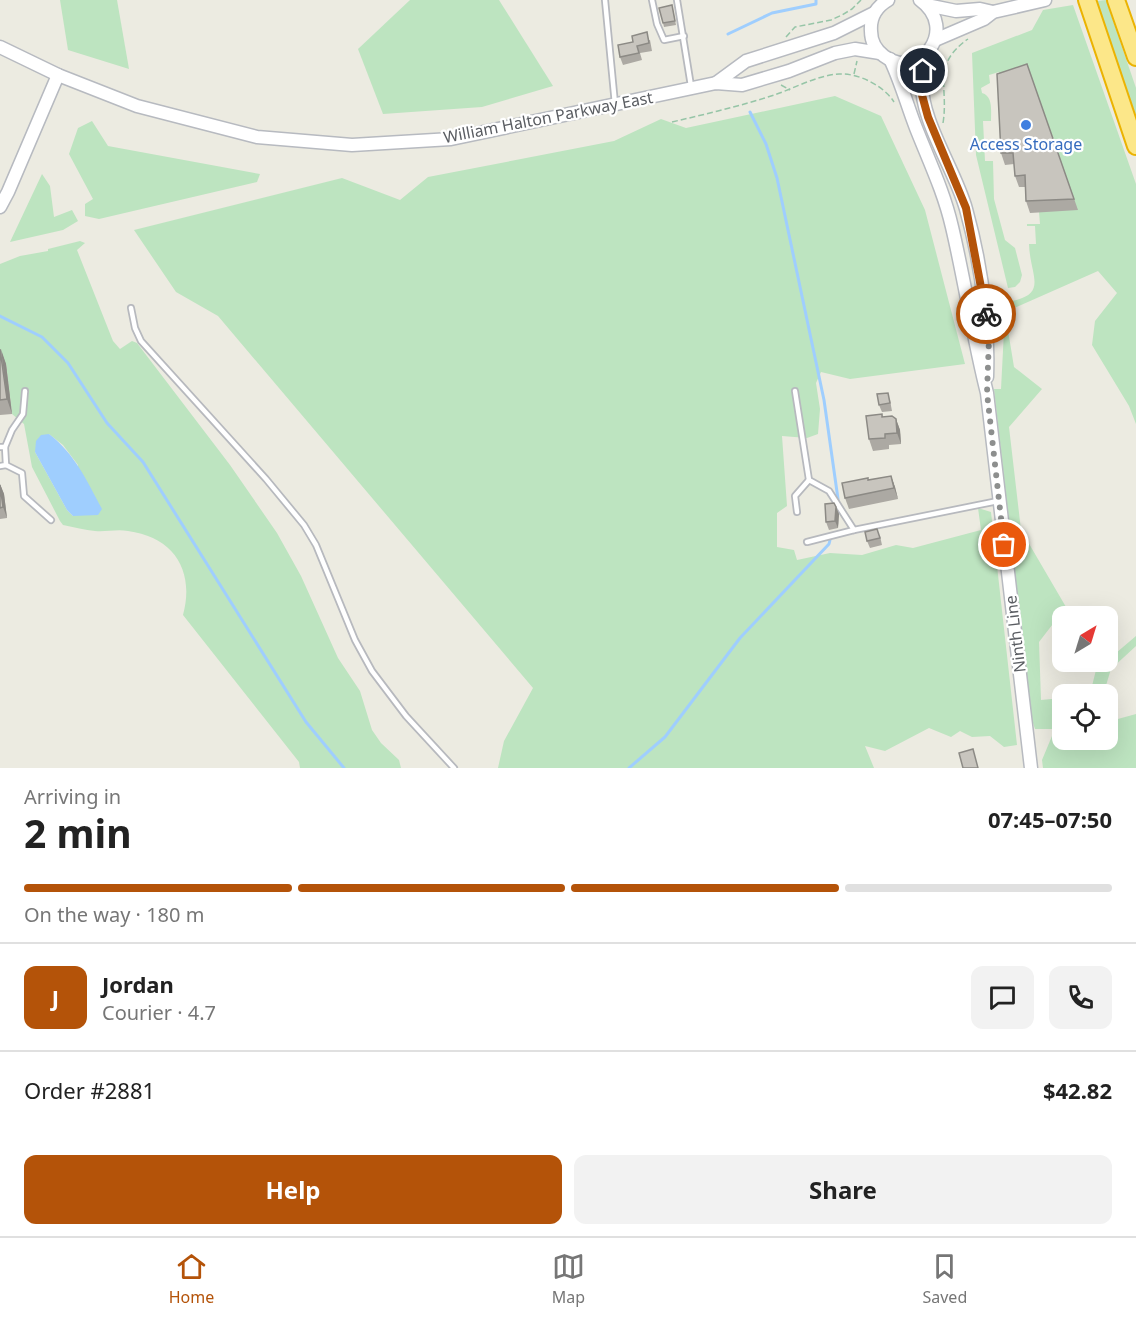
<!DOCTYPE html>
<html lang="en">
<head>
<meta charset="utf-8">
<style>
  :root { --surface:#fff; --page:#f2f2f2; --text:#222; --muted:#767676; --line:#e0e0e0; --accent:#b45309 }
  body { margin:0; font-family:"Noto Sans",sans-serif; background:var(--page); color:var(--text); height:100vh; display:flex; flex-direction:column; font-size:22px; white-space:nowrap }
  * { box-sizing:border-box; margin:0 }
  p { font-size:20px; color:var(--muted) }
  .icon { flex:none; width:33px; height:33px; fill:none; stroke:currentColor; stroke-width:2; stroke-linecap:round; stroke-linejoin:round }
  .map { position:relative; height:768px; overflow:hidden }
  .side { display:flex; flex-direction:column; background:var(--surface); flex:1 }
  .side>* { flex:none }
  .needle { width:39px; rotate:38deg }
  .buttons { position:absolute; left:1052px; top:606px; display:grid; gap:12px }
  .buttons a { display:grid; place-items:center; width:66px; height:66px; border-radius:12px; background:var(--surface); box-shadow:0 6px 24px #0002; font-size:30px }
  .pin { position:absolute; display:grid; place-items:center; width:51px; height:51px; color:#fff; margin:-26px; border:3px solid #fff; border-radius:50%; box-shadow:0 2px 6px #0007 }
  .courier { position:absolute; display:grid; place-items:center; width:60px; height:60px; margin:-30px; border:4px solid #b45309; border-radius:50%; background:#fff; color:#222; box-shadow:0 2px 8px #0007 }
  .head em { font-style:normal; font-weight:700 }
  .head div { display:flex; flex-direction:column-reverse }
  .head { display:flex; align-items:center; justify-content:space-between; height:102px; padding:0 24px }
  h1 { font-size:39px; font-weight:700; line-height:45px }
  .bar { display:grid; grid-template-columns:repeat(4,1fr); gap:9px 6px; align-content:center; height:72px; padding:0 24px }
  .bar i { height:8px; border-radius:4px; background:var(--line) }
  .bar .active { background:var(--accent) }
  .bar p { grid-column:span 4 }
  .line { display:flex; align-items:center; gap:15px; padding:0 24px; border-top:2px solid var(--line) }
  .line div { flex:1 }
  .round { display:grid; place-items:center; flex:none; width:63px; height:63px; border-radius:12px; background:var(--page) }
  .primary-button { display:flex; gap:12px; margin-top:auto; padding:12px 24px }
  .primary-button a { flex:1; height:69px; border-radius:12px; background:var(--accent); color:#fff; font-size:24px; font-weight:700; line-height:69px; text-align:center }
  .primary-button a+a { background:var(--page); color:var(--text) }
  .dock { display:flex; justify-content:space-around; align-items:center; height:84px; border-top:2px solid var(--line); background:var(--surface); font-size:16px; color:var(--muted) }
  .dock a { display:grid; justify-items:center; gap:3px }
  .dock .active { color:var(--accent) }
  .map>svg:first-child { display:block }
  .green { fill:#bde4c0; fill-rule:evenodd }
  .water { fill:#9fcefe }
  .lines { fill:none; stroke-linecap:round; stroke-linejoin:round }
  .stream { stroke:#9fcefe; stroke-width:3 }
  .lane-casing { stroke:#b7b9be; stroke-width:8 }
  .secondary-casing { stroke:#b7bac0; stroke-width:15 }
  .highway-casing { stroke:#ebb302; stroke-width:20 }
  .path { stroke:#96c5a7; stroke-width:1.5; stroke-dasharray:6 3; stroke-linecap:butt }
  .lane { stroke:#fff; stroke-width:4.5 }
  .secondary { stroke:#fff; stroke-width:12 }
  .highway { stroke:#fce789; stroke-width:16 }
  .wall { fill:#aca9a3 }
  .shaded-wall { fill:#8c8a85 }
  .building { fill:#c8c5be; stroke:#8c8a85; stroke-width:1.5 }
  .done { stroke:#8d8f8e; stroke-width:6; stroke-dasharray:0 10.8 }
  .route { stroke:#b45309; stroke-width:8 }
  .shop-dot { fill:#3f7fe0; stroke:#fff; stroke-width:2 }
  .labels { text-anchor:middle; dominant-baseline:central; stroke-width:4.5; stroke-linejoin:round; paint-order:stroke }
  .street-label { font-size:16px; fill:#5a5d62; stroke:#fff }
  .shop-label { font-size:16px; fill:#366cbe; stroke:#fff }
</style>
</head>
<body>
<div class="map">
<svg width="1136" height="768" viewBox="0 0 1136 768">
  <rect width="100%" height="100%" fill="#ecebe1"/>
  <g class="green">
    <polygon points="60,0 117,0 129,69 68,50"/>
    <polygon points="410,0 499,0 553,86 482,107 383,114 358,49"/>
    <polygon points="1106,0 1136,88 1136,116 1097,1"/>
    <path d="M1073 5 1136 184V424L1129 406 1092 345 1095 321 1117 293 1098 271 1005 312 1014 367 1042 389 1009 427 1021 530 1066 607 1039 642 1041 700 1062 698V722L1053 729H1035L1031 717 994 389H1001L1005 312 1007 302C1050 295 1030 277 1029 244H1036L1035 226H1027V224H1040L1039 212 999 84V72L989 75 990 83 981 88 982 93C993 96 991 110 991 121H983L985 161H993L994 199 1005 240 1015 248 1022 275 1020 282 1015 287 1008 288 976 155 972 53 1032 30 1043 10Z"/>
    <polygon points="835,96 881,116 925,210 965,364 850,379 821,372 816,383 820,409 818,434 807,438 782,436 787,506 777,513 777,547 794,550 797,560 830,553 862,555 896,545 913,548 981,530 978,508 991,512 1017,745 1004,747 990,736 972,737 960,731 951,737 929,728 885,751 865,746 874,768 498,768 504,741 533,688 218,316 176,292 134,230 342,178 400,200 428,177 614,141 661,119 686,128"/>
    <polygon points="92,121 108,146 260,174 257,182 99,219 85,216 85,204 93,199 69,154 78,128"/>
    <polygon points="42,174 50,186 54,217 72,210 78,221 63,230 10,242"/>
    <path d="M80 241 85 243 77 250 113 341 120 349 132 341 137 343 230 465 277 533 301 576 338 658 360 691 372 730 381 743 399 760 401 768H300L299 762 183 615C195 571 174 537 128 531 117 529 106 532 95 531 85 530 74 527 63 525L60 521 32 467 24 424 12 414 6 364 0 365V264L20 256 48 251V249ZM49 434 63 445 78 465 73 516 67 510 35 452Z"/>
    <polygon points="1136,636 1136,646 1111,669 1104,692 1100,694 1090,694 1096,670"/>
    <polygon points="1136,714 1136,768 1043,768 1042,760 1052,736 1062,733 1062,740 1107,740 1107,722"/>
  </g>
  <path class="water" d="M49 434C75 454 87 481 102 509L98 515 73 516 67 510 35 452 36 441 41 435Z"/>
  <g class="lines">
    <g class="stream">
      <polyline points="728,34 772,13 816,4 816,0"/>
      <polyline points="750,112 766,144 777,178 824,400 838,499"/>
      <polyline points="0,316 42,337 68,363 107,423 143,462 306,722 344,768"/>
      <polyline points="629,768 665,737 740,638 829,544 830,540"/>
    </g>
    <g class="lane-casing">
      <g id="lane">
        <polyline points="605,0 615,104"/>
        <polyline points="652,0 657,24 664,40 684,36"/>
        <polyline points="677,0 691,86"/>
        <polyline points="131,308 135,328 141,341 266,479 304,525 316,545 355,640 372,671 406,716 454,768"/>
        <polyline points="795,391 809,480 829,491 854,530"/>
        <polyline points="0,447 5,447 6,465 0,466"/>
        <polyline points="5,447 12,430 23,414 25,391"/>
        <polyline points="6,465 22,473 24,496 51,520"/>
        <polyline points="797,512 795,496 809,480"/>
        <polyline points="807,542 854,530 998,501"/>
      </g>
    </g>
    <g class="secondary-casing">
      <g id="secondary">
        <path d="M888 0C876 7 870 18 871 31 871 41 876 50 884 56 919 82 960 29 920 0"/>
        <polyline points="927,5 956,11 980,9 993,12"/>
        <polyline points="935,40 984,19 993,12 1045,0"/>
        <polyline points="0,47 58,75 137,106 257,137 352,145 451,139 716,83 742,85 789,71 835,53 855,49 880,53"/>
        <path d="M931 48C927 58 923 69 922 79 919 119 955 169 966 209 981 263 989 321 987 377"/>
        <path d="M890 59C901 82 907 105 916 128 929 161 944 192 952 227 965 282 973 338 987 393L1031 768"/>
        <polyline points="716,83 746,61 834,33 874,13"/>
        <polyline points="0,207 8,192 58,75"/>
      </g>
    </g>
    <g class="highway-casing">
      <g id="highway">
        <polyline points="1087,0 1136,146"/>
        <polyline points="1116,0 1136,57"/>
      </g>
    </g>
    <g class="path">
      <polyline points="786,37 795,27 831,20 842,15 852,9 861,0"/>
      <polyline points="854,74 857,61"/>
      <polyline points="781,85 790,90"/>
      <path d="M672 122C706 114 741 106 774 95 795 88 818 75 839 74 859 73 884 86 894 102"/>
      <path d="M943 123C949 87 931 65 968 39"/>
    </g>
    <use href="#lane" class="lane"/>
    <use href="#secondary" class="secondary"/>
    <use href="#highway" class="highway"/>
  </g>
  <g class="wall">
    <polygon points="672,5 676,25 664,27 663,23"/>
    <polygon points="650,40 652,51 640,53 642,60 623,65 620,57 618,45"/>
    <polygon points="1027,64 1078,210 1030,213 1026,201 1026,187 1019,187 1015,176 1014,164 1005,165 1001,153"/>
    <polygon points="0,349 6,364 12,414 0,415"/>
    <polygon points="890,400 892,411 882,412 879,405"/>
    <polygon points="882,414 883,417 896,419 900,430 901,444 889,445 889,449 873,451 869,439"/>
    <polygon points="891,476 895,487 898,499 849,509 845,498 869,480"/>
    <polygon points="0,484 4,494 7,518 0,519"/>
    <polygon points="836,507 839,514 838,528 829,530 826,522"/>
    <polygon points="880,536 882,545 870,548 867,541"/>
  </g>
  <g class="shaded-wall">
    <polygon points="1,349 6,364 12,414 7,399"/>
    <polygon points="896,419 900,430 901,444 897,433"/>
    <polygon points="891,476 895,487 898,499 894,488"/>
    <polygon points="0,484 4,494 7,518 3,507"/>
    <polygon points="836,507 839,514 838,528 835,521"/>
  </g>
  <g class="building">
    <polygon points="672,5 675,21 663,23 659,8"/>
    <polygon points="647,32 649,43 637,46 639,53 620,57 618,45 633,42 632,36"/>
    <polygon points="1027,64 1074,199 1026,201 1025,175 1015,176 1013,153 1001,153 997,74"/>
    <polygon points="0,349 7,399 0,400"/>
    <polygon points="888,393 890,403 879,405 877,394"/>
    <polygon points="882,414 882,417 892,416 896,419 897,433 885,434 885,438 869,439 866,416"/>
    <polygon points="891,476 894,488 845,498 842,483 868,478 868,480"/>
    <polygon points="0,485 3,507 0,508"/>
    <polygon points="834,503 836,507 835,521 826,522 825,504"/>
    <polygon points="877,529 880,538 867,541 865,532"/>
    <polygon points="973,749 978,768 963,768 959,753"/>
  </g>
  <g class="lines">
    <polyline class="done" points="986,314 989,338 987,393 1004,545"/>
    <polyline class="route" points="923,71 922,95 928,117 966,208 986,314"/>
  </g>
  <circle class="shop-dot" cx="1026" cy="125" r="6"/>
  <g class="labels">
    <g class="street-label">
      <text transform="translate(548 117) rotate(-11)">William Halton Parkway East</text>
      <text transform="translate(1015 634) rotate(-97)">Ninth Line</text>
    </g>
    <g class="shop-label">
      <text x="1026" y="144">Access Storage</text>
    </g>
  </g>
</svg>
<div class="buttons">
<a><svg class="needle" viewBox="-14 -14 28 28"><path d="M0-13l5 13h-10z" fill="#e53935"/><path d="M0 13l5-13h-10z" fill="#767676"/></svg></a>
<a><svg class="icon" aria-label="locate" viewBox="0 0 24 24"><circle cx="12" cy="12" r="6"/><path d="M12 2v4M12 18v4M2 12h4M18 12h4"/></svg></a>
</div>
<div class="pin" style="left:1004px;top:545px;background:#ea580c"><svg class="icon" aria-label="bag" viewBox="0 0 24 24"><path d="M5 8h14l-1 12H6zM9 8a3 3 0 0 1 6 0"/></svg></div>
<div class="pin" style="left:923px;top:71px;background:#1f2937"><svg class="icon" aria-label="home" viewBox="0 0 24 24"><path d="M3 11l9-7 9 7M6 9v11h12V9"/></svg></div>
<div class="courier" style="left:986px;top:314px"><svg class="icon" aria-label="bike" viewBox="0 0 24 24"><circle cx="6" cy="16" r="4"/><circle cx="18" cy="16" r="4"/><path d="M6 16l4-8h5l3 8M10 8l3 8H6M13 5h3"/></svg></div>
</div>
<section class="side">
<div class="head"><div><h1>2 min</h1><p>Arriving in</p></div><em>07:45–07:50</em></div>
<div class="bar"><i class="active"></i><i class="active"></i><i class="active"></i><i></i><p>On the way · 180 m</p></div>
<div class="line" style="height:108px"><b class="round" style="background:var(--accent);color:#fff">J</b><div><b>Jordan</b><p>Courier · 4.7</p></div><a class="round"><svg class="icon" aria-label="chat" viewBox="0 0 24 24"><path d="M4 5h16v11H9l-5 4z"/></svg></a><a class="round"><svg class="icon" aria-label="phone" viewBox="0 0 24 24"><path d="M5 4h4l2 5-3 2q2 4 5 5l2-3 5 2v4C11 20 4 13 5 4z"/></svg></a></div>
<div class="line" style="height:78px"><div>Order #2881</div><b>$42.82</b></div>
<div class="primary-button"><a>Help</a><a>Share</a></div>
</section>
<nav class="dock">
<a class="active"><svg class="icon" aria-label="home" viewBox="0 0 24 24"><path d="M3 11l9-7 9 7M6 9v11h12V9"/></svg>Home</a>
<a><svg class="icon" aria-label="map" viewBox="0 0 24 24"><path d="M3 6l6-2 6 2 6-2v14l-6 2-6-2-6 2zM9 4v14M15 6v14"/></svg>Map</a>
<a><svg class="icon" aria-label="saved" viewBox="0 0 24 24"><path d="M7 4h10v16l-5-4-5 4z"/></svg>Saved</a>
</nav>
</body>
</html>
